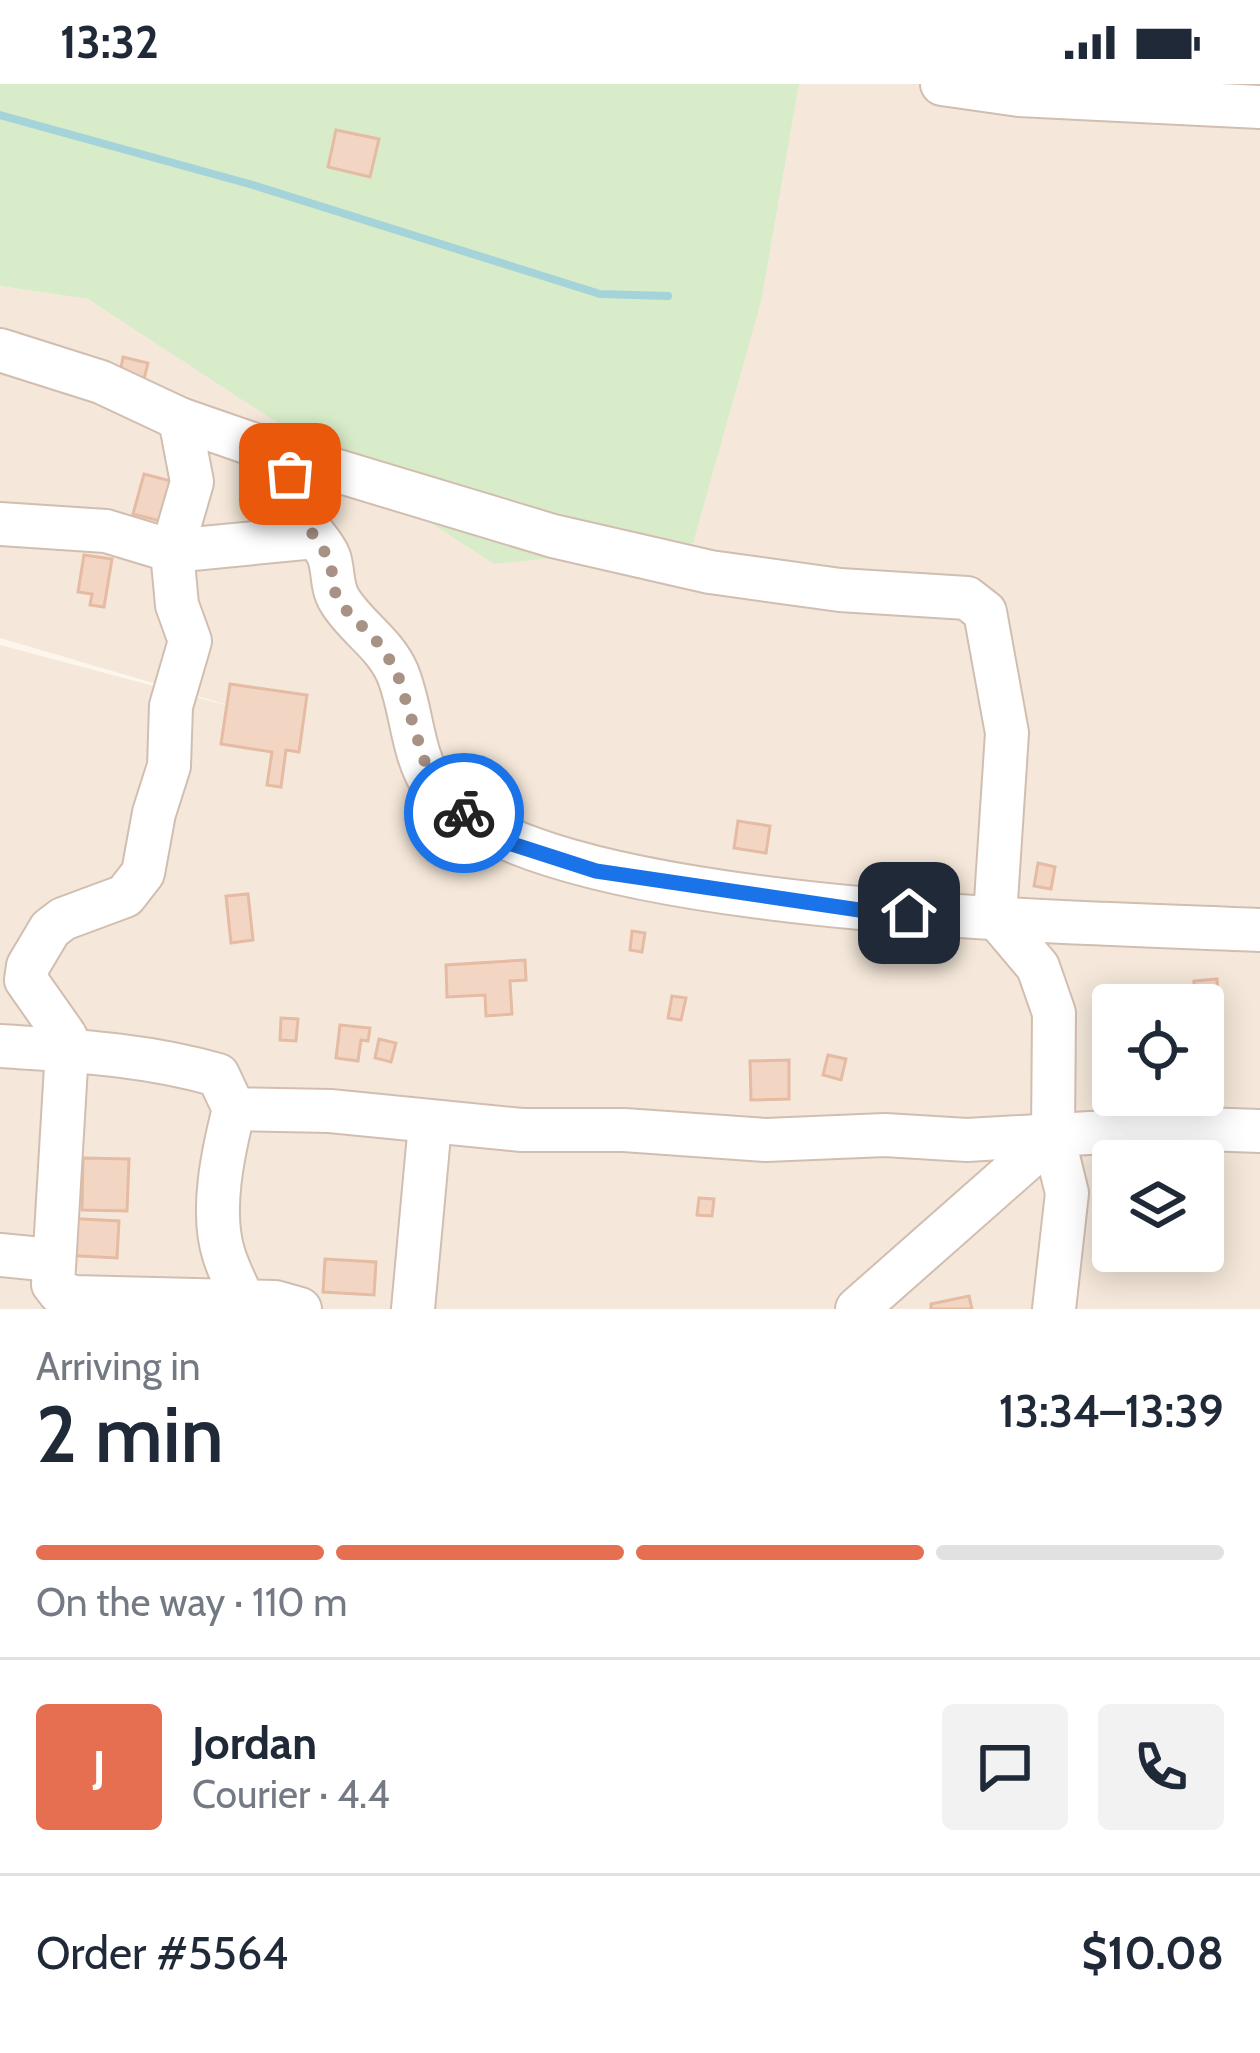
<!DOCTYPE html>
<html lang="en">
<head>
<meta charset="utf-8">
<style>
  :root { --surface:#fff; --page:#f2f2f3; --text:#1f2937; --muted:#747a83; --line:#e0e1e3; --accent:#e76f51 }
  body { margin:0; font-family:Cabin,sans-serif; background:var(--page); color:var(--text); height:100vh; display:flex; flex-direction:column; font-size:45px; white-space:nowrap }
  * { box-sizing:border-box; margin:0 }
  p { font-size:39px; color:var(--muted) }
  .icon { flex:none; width:66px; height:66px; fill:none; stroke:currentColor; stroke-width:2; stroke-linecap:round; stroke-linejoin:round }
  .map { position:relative; height:1225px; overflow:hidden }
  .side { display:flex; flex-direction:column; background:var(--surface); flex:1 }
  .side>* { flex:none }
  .tools { position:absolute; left:1092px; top:900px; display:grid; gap:24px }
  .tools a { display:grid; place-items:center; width:132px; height:132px; border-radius:12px; background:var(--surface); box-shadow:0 6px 30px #0003; font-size:60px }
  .pin { position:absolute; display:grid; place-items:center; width:102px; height:102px; color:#fff; margin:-51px; border-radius:24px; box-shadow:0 6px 18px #0006 }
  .courier { position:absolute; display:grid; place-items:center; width:120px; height:120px; margin:-60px; border:9px solid #1a73e8; border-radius:50%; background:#fff; color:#222; box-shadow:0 3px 15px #0007 }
  .summary em { font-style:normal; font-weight:600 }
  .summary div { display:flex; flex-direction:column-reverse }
  .summary { display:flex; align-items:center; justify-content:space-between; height:204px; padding:0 36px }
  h1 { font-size:78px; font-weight:600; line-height:90px }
  .bar { display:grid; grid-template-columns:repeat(4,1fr); gap:18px 12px; align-content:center; height:144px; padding:0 36px }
  .bar i { height:15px; border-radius:9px; background:var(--line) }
  .bar .on { background:var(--accent) }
  .bar p { grid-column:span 4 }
  .line { display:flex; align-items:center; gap:30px; padding:0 36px; border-top:3px solid var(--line) }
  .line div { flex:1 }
  .round { display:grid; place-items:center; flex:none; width:126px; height:126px; border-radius:12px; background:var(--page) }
  .status { display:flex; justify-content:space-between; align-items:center; height:84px; padding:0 60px; background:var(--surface); direction:ltr }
  .status svg { height:33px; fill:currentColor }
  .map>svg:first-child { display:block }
  .residential { fill:#f5e8da; fill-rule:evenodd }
  .green { fill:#d8ecc9 }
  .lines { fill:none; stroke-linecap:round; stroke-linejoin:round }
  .stream { stroke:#a5d3da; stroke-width:8 }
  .building { fill:#f3d5c3; stroke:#e6bba3; stroke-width:3 }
  .minor-casing { stroke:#d1beb0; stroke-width:46 }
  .minor { stroke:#fff; stroke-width:42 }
  .done { stroke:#a89285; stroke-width:12; stroke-dasharray:0 21.6 }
  .route { stroke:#1a73e8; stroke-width:15 }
</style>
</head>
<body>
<div class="status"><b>13:32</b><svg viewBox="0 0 49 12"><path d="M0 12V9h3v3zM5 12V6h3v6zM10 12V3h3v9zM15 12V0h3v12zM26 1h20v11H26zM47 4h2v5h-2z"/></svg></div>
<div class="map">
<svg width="1260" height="1225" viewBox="0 0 1260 1225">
  <rect width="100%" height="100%" fill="#fdf6ec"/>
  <path class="residential" d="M799 0H1260V1225H0V561L255 629 0 554V202L88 215 219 299 762 214ZM1113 921H1203V1011H1113ZM1113 1077H1203V1167H1113Z"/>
  <polygon class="green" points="0,0 799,0 762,214 693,459 494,480 88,215 0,202"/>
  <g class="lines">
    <polyline class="stream" points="0,31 253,101 600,210 668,212"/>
  </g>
  <g class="building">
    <polygon points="336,46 379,55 370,93 328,83"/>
    <polygon points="123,273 148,279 143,299 119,294"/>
    <polygon points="144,390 171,397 160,437 133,430"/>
    <polygon points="84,471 112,475 104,523 90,521 92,510 78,508"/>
    <polygon points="230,600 307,611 299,668 286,666 281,703 267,701 272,668 221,660"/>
    <polygon points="488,703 516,707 513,735 484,731"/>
    <polygon points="738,737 770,742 766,769 734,764"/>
    <polygon points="1038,779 1055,783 1051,805 1034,802"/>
    <polygon points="248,810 253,856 231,859 226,812"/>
    <polygon points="632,847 645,849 642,868 630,866"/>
    <polygon points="525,876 526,896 510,897 512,930 486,932 485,911 447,913 446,881"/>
    <polygon points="1217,895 1219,931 1203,932 1203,921 1195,921 1194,897"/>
    <polygon points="672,912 686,914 681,936 668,934"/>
    <polygon points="281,934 298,935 296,957 280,956"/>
    <polygon points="340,941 370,944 368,957 361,956 358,977 336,974"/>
    <polygon points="379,955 396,959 391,978 375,974"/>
    <polygon points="828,971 846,975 841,996 823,991"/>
    <polygon points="789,976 789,1015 751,1016 750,977"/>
    <polygon points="83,1074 129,1075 127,1127 82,1126"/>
    <polygon points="699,1114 714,1115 712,1132 697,1131"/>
    <polygon points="64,1134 119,1137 117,1174 62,1171"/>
    <polygon points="325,1175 376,1178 374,1211 323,1208"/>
    <polygon points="969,1212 972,1225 931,1225 931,1220"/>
  </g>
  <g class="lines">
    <g class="minor-casing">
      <g id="minor">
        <polyline points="942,0 1019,11 1260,23"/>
        <polyline points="0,266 101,298 180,335 278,369 553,452 710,488 840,506 967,514 985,528 1007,649 995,832 1038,883 1054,929 1053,1052 1067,1109 1054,1225"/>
        <polyline points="180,335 192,398 172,467 177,521 190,557 171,622 169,682 154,729 143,789 125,812 63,835 50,845 28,882 26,896 66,953 67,966 53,1200 59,1208 74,1213 275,1218 300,1225"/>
        <path d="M278 369C289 388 289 409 299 428 306 445 323 457 329 473 334 488 331 503 340 517 356 543 384 559 397 588 412 623 411 667 432 700 514 833 1103 838 1260 846"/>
        <polyline points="0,440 106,447 172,467 315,453"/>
        <path d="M0 962C75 967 145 970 218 991L234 1025 330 1027 522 1046H624L766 1056 885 1051 967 1056 1176 1044 1260 1047"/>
        <path d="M234 1025C223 1068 210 1128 224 1171 229 1187 237 1202 243 1216"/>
        <polyline points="0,1171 52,1176"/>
        <polyline points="413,1225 430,1040"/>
        <polyline points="857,1225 1053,1052"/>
      </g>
    </g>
    <use href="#minor" class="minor"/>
  </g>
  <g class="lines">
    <polyline class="done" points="290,390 298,428 330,476 335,508 342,522 375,555 396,585 432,701 464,729"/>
    <polyline class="route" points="464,729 512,760 596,787 866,827 909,829"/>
  </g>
</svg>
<div class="tools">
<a><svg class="icon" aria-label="locate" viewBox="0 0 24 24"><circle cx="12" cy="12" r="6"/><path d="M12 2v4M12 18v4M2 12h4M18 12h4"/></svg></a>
<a><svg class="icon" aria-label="layers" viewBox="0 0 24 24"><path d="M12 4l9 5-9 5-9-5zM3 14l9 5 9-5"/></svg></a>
</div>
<div class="pin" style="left:290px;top:390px;background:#ea580c"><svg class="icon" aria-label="bag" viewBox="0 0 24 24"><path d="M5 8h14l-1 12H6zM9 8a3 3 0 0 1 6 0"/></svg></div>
<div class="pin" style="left:909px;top:829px;background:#1f2937"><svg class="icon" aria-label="home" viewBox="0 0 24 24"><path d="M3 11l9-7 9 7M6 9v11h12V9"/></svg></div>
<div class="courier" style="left:464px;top:729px"><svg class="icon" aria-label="bike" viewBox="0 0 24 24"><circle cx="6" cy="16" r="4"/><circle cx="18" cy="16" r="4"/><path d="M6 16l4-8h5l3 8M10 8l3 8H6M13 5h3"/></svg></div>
</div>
<section class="side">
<div class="summary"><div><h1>2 min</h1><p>Arriving in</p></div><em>13:34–13:39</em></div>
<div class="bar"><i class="on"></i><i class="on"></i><i class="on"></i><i></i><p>On the way · 110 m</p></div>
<div class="line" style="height:216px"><b class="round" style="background:var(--accent);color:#fff">J</b><div><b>Jordan</b><p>Courier · 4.4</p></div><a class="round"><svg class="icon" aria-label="chat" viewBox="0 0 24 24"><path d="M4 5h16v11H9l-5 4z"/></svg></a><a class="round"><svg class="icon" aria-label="phone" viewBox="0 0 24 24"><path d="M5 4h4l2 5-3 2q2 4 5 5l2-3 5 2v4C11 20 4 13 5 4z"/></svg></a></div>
<div class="line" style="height:156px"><div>Order #5564</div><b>$10.08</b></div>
</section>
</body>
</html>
